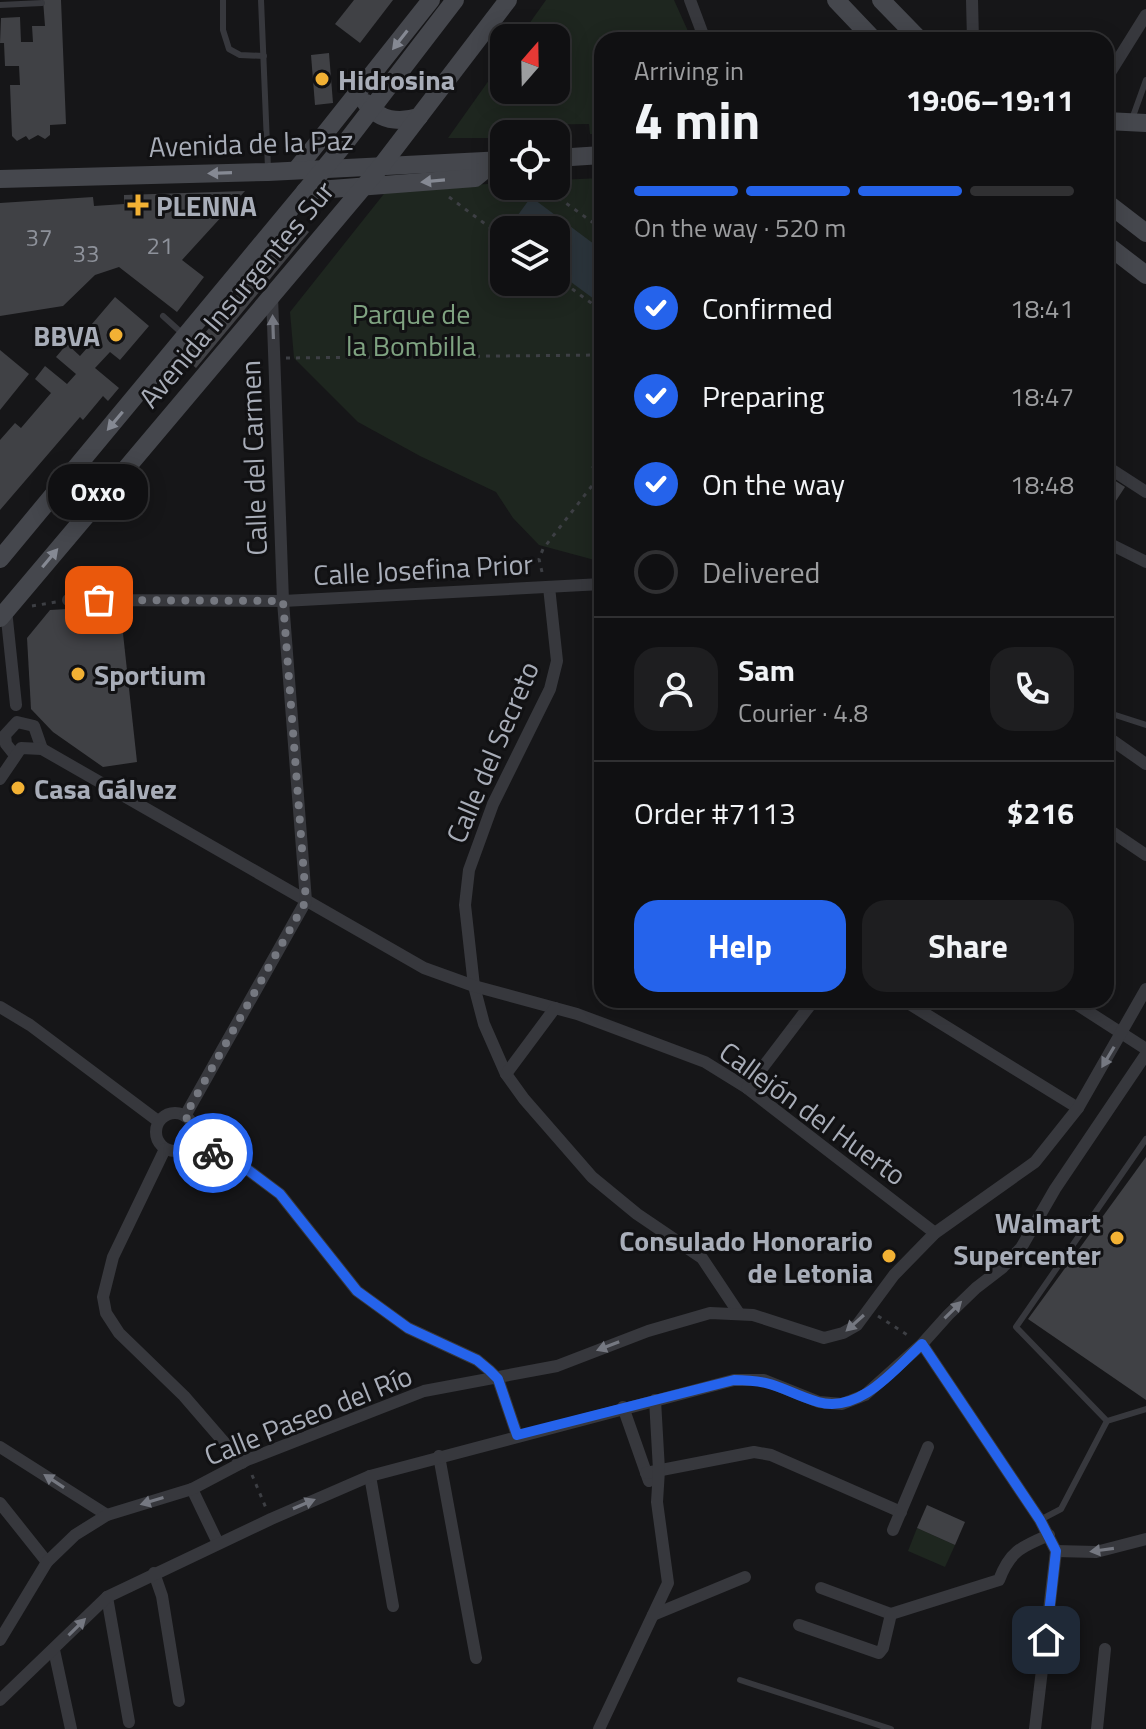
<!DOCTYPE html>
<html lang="en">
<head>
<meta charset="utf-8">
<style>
  :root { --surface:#101012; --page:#1e1e20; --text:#f1f3f6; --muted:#9c9d9f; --line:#303032; --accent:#2563eb }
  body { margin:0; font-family:"Titillium Web",sans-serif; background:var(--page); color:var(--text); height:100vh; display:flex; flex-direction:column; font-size:30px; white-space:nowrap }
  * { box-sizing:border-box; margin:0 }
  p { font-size:26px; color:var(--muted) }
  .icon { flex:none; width:44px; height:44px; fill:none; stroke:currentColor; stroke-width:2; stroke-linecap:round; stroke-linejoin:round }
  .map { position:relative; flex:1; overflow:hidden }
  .panel { position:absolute; left:594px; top:32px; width:520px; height:976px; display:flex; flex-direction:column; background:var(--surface); border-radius:24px; box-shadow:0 4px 20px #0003,0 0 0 2px var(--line) }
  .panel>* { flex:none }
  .needle { width:52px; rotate:20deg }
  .fabs { position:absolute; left:490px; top:24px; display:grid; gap:16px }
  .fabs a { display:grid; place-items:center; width:80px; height:80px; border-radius:16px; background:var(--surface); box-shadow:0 4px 20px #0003,0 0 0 2px var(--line); font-size:40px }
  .pin { position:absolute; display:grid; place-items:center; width:68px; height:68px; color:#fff; margin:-34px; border-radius:16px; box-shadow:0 4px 12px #0006 }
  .courier { position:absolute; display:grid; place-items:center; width:80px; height:80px; margin:-40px; border:6px solid #2563eb; border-radius:50%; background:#fff; color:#222; box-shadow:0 2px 10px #0007 }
  .bubble { position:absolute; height:56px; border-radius:24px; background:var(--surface); box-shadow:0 4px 20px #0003,0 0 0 2px var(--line); font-size:26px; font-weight:700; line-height:56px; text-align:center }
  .summary em { font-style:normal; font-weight:700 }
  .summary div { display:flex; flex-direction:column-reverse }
  .summary { display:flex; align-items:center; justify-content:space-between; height:136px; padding:0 40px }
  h1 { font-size:52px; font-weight:700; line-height:60px }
  .bar { display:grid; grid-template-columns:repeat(4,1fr); gap:12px 8px; align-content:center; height:96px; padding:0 40px }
  .bar i { height:10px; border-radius:6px; background:var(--line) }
  .bar .selected { background:var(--accent) }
  .bar p { grid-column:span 4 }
  .line { display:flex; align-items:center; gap:20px; padding:0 40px; border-top:2px solid var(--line) }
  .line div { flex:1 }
  .round { display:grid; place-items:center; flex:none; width:84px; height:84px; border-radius:24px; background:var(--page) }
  ol { padding:0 40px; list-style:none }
  li { display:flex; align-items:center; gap:24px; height:88px }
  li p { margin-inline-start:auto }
  li .icon { padding:8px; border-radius:50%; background:var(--accent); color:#fff; stroke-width:4 }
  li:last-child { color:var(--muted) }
  li i { width:44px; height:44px; border:4px solid var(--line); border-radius:50% }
  .action { display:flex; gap:16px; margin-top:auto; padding:16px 40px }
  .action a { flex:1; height:92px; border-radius:24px; background:var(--accent); color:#fff; font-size:32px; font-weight:700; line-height:92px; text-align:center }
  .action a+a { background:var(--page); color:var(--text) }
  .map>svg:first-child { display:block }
  .green { fill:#1e261f; fill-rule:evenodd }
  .water { fill:#2c353c }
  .building { fill:#404145 }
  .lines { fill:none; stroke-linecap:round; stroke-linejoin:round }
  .path { stroke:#3d3f44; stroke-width:3; stroke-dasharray:4 6; stroke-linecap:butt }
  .lane { stroke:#37383d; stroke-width:6 }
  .street { stroke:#37383d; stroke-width:12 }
  .secondary { stroke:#45474d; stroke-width:18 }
  .oneway { fill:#858993 }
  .oneway2 { fill:#757881 }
  .done { stroke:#757880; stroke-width:8; stroke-dasharray:0 14.4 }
  .route { stroke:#2563eb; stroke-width:10 }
  .poi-dot { fill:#f2b134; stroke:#111113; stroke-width:3 }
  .labels { text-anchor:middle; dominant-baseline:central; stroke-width:6; stroke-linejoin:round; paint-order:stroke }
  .number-label { font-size:24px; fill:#8e929b }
  .poi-label { font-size:28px; font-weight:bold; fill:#a8adb8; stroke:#111113; text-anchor:start }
  .street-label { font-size:28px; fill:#a8adb8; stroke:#111113 }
  .park-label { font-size:28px; fill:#7fa381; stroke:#111113 }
</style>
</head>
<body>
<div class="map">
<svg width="1146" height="1729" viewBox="0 0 1146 1729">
  <rect width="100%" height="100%" fill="#161618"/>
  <g class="green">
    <polygon points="546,0 674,0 692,40 602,40 602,134 590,134 589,124 523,125 516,134 504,134 504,138 448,138 504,59 504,90 556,90 556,38 519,38"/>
    <path d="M602 178V562L539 545 513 518 496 492 420 456 358 422 294 358 290 312 387 190 504 183V186H556V180ZM504 230H556V282H504Z"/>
    <polygon points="917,1528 955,1545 945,1567 908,1551"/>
  </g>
  <polygon class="water" points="531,197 602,250 602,297 598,302 556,271 556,230 507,230"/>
  <g class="building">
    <polygon points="43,0 61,0 66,124 50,125 50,135 45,139 38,135 29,140 26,136 17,141 12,136 10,85 20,85 19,66 5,66 4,43 0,43 1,18 20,17 21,42 33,42 32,26 45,26"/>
    <polygon points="354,0 393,0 360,43 335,24"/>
    <polygon points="329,53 333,103 315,105 311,55"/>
    <polygon points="245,191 182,260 204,277 177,312 119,267 95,275 63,306 0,316 0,203 93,197 94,206 124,204 124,195"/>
    <polygon points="297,223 309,232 196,368 184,358"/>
    <polygon points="115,297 149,326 120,360 110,352 95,368 119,388 108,401 103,396 83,420 80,417 0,510 0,440 15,423 21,428 51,393 35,379 45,366 67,384 76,374 56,357 67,344 80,356 95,339 86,331"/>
    <polygon points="0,350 29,374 0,410"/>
    <polygon points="1106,475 1125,487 1106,516"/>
    <polygon points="120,606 137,762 103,767 53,732 31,709 27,638 50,610"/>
    <polygon points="1146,1157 1146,1400 1028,1319"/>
    <polygon points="927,1505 965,1522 955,1545 917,1528"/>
  </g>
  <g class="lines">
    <g class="path">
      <polyline points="542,186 602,229"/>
      <polyline points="449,197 504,238"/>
      <polyline points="556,277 602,311"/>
      <polyline points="602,336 602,352"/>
      <polyline points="286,358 602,355"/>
      <polyline points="602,457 593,467 595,475 602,480"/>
      <polyline points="542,572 539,559 543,549 598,478"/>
      <polyline points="32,606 56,602"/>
      <polyline points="878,1316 909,1336"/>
      <polyline points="252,1475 266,1508"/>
    </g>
    <g class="lane">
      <polyline points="223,0 223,30 229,49 240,55 264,56"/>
      <polyline points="261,0 268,168"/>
      <polyline points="0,5 42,3"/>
      <polyline points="1132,119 1146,80"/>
      <polyline points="163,316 184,335"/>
      <polyline points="1106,712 1146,725"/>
      <polyline points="1107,1421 1016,1327 1146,1139"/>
      <polyline points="1040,1520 1061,1509 1107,1421 1146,1409"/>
      <polyline points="740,1680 891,1729"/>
    </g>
    <g class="street">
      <polyline points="690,0 705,40"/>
      <polyline points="972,0 973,40"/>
      <polyline points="1106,79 1146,15"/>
      <polyline points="1106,466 1146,492"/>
      <polyline points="1106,542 1146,562"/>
      <polyline points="549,587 557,661 550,689 493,804 469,870 465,905 474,986 484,1024 506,1074 524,1099 592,1177 637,1214 702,1258 738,1312"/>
      <polyline points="68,600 283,601 602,584"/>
      <polyline points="6,610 16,705"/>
      <polyline points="1106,736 1146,764"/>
      <polyline points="14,754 6,744 5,735 17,722 34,726 42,749"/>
      <polyline points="0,779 21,748 42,749 424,968 474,986 577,1014 705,1062 747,1088 935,1233"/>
      <polyline points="1106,828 1146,855"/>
      <polyline points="903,1000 1078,1108"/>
      <polyline points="1070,1000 1146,1049"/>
      <polyline points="0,1007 30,1025 158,1121"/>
      <polyline points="506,1074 555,1008"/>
      <polyline points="747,1088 814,1000"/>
      <circle cx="175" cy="1132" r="19"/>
      <polyline points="185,1116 306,901 283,601 272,296"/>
      <polyline points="192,1142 248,1170 280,1194 357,1291 408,1328 477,1360 489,1370 498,1379 517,1435"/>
      <polyline points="165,1149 113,1257 103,1297 106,1313 119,1333 184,1396 242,1463"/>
      <polyline points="922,1344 1040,1520 1056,1551 1035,1729"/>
      <polyline points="623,1407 649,1481"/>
      <polyline points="0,1447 107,1515"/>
      <polyline points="439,1456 476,1658"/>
      <polyline points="646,1473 754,1452 771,1455 901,1512"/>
      <polyline points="370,1476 393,1606"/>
      <polyline points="192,1489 218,1543"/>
      <polyline points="0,1503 47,1562"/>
      <polyline points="893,1530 928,1447"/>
      <polyline points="1056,1551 1096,1552 1146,1539"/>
      <polyline points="154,1573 162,1596 179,1701"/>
      <polyline points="821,1588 891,1614"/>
      <polyline points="107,1597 129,1722"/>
      <polyline points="653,1615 745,1577"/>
      <path d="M799 1625 879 1653 883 1648 891 1614 999 1580C1010 1551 1021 1547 1049 1535"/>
      <polyline points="0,1640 47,1562 75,1535 107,1515 192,1489 247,1460 424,1391 557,1366 648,1331 710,1313 753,1315 824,1338 843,1333 857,1325 894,1275 935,1233 1035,1162 1078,1108 1146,989"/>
      <polyline points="54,1650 71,1729"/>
      <polyline points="0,1700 107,1597 271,1519 370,1476 734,1380 764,1380 819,1402 842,1404 865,1395 922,1344 948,1315 976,1288 1002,1268 1021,1248 1055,1189 1146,1054"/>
      <polyline points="599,1729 668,1583 657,1502 659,1470 655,1400"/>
      <polyline points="1097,1729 1105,1649"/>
    </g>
    <g class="secondary">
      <polyline points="836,0 874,40"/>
      <polyline points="881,0 920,40"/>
      <path d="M366 103C380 121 398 123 419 117"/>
      <polyline points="1106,121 1146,123"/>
      <polyline points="556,158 602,155"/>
      <polyline points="296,170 431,0"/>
      <polyline points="0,179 268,172 504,160"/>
      <polyline points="305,191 475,178 497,160"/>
      <polyline points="1106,202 1146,233"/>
      <polyline points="1106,244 1146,275"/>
      <polyline points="0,559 346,142 455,0"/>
      <polyline points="0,618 382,165 508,0"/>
    </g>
  </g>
  <defs><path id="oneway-solid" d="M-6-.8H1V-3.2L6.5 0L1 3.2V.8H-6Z" transform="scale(2)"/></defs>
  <g class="oneway">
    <use href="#oneway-solid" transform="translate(400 40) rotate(128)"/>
    <use href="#oneway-solid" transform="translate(220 173) rotate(178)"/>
    <use href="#oneway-solid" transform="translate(433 181) rotate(175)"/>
    <use href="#oneway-solid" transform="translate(115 421) rotate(130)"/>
    <use href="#oneway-solid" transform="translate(50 558) rotate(-50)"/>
  </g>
  <g class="oneway2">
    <use href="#oneway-solid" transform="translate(273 327) rotate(-92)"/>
    <use href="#oneway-solid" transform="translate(1108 1057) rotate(121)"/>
    <use href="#oneway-solid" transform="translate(953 1310) rotate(-45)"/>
    <use href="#oneway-solid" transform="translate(855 1323) rotate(138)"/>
    <use href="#oneway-solid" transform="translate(608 1346) rotate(159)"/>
    <use href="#oneway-solid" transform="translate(54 1481) rotate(-147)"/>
    <use href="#oneway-solid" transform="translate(152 1501) rotate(163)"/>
    <use href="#oneway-solid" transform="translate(304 1504) rotate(-23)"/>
    <use href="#oneway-solid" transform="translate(1102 1550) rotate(172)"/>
    <use href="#oneway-solid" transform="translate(77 1627) rotate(-45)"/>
  </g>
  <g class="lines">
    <polyline class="done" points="99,600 283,601 306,901 185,1116 194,1128 192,1142 213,1153"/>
    <path class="route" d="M213 1153 248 1170 280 1194 357 1291 408 1328 477 1360 489 1370 498 1379 517 1435 734 1380C777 1380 782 1391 818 1402 860 1414 895 1369 922 1344L1040 1520 1056 1551 1046 1640"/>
  </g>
  <g class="poi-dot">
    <circle cx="322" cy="79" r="8"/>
    <path d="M134 193h8v8h8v8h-8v8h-8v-8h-8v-8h8z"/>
    <circle cx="116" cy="335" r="8"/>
    <circle cx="78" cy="674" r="8"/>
    <circle cx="18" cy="788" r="8"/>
    <circle cx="1117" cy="1238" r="8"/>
    <circle cx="889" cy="1256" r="8"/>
  </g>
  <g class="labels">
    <g class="number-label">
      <text x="39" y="237">37</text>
      <text x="160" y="245">21</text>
      <text x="86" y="253">33</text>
    </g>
    <g class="poi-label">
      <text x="338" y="79">Hidrosina</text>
      <text x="156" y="205">PLENNA</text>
      <text x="100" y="335" text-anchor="end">BBVA</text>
      <text x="94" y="674">Sportium</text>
      <text x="34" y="788">Casa Gálvez</text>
      <text x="1101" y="1222" text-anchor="end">Walmart<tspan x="1101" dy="32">Supercenter</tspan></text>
      <text x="873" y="1240" text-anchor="end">Consulado Honorario<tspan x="873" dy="32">de Letonia</tspan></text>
    </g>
    <g class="street-label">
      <text transform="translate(251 143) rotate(-2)">Avenida de la Paz</text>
      <text transform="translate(236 294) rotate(-50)">Avenida Insurgentes Sur</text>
      <text transform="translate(253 458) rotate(-92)">Calle del Carmen</text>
      <text transform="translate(423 569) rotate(-3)">Calle Josefina Prior</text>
      <text transform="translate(492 752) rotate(-67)">Calle del Secreto</text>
      <text transform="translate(813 1113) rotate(36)">Callejón del Huerto</text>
      <text transform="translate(308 1415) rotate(-22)">Calle Paseo del Río</text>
    </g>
    <g class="park-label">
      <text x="411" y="313">Parque de<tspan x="411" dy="32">la Bombilla</tspan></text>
    </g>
  </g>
</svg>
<div class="fabs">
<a><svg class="needle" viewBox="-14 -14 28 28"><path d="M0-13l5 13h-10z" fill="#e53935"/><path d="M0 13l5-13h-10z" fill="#9c9d9f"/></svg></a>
<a><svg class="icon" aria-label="locate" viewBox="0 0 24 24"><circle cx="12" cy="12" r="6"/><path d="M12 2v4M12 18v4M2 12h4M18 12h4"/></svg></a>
<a><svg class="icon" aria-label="layers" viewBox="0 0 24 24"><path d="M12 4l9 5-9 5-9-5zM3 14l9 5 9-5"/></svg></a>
</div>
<div class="pin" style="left:99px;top:600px;background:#ea580c"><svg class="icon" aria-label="bag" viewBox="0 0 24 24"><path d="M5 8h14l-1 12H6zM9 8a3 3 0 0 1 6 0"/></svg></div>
<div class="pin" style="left:1046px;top:1640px;background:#1f2937"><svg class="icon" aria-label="home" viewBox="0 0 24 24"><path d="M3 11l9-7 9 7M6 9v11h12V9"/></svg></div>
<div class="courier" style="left:213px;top:1153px"><svg class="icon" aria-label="bike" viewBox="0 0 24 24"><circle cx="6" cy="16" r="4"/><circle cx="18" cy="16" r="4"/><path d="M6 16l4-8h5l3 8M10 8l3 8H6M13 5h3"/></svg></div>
<div class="bubble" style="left:48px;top:464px;width:100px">Oxxo</div>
<section class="panel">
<div class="summary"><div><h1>4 min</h1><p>Arriving in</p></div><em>19:06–19:11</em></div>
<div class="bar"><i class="selected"></i><i class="selected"></i><i class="selected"></i><i></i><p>On the way · 520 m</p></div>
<ol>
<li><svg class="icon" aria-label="check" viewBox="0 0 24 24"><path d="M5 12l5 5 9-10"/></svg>Confirmed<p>18:41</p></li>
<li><svg class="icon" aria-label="check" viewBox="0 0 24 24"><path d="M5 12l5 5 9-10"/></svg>Preparing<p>18:47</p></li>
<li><svg class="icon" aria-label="check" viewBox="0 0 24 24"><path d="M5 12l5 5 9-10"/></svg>On the way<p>18:48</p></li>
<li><i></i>Delivered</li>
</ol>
<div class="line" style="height:144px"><a class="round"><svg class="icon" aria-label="person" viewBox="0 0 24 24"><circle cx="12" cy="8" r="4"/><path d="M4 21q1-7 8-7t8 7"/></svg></a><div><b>Sam</b><p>Courier · 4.8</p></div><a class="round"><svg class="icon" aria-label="phone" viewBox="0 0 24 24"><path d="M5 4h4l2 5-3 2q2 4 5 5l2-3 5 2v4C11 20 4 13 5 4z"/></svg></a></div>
<div class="line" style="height:104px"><div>Order #7113</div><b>$216</b></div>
<div class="action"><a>Help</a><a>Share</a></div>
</section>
</div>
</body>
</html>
